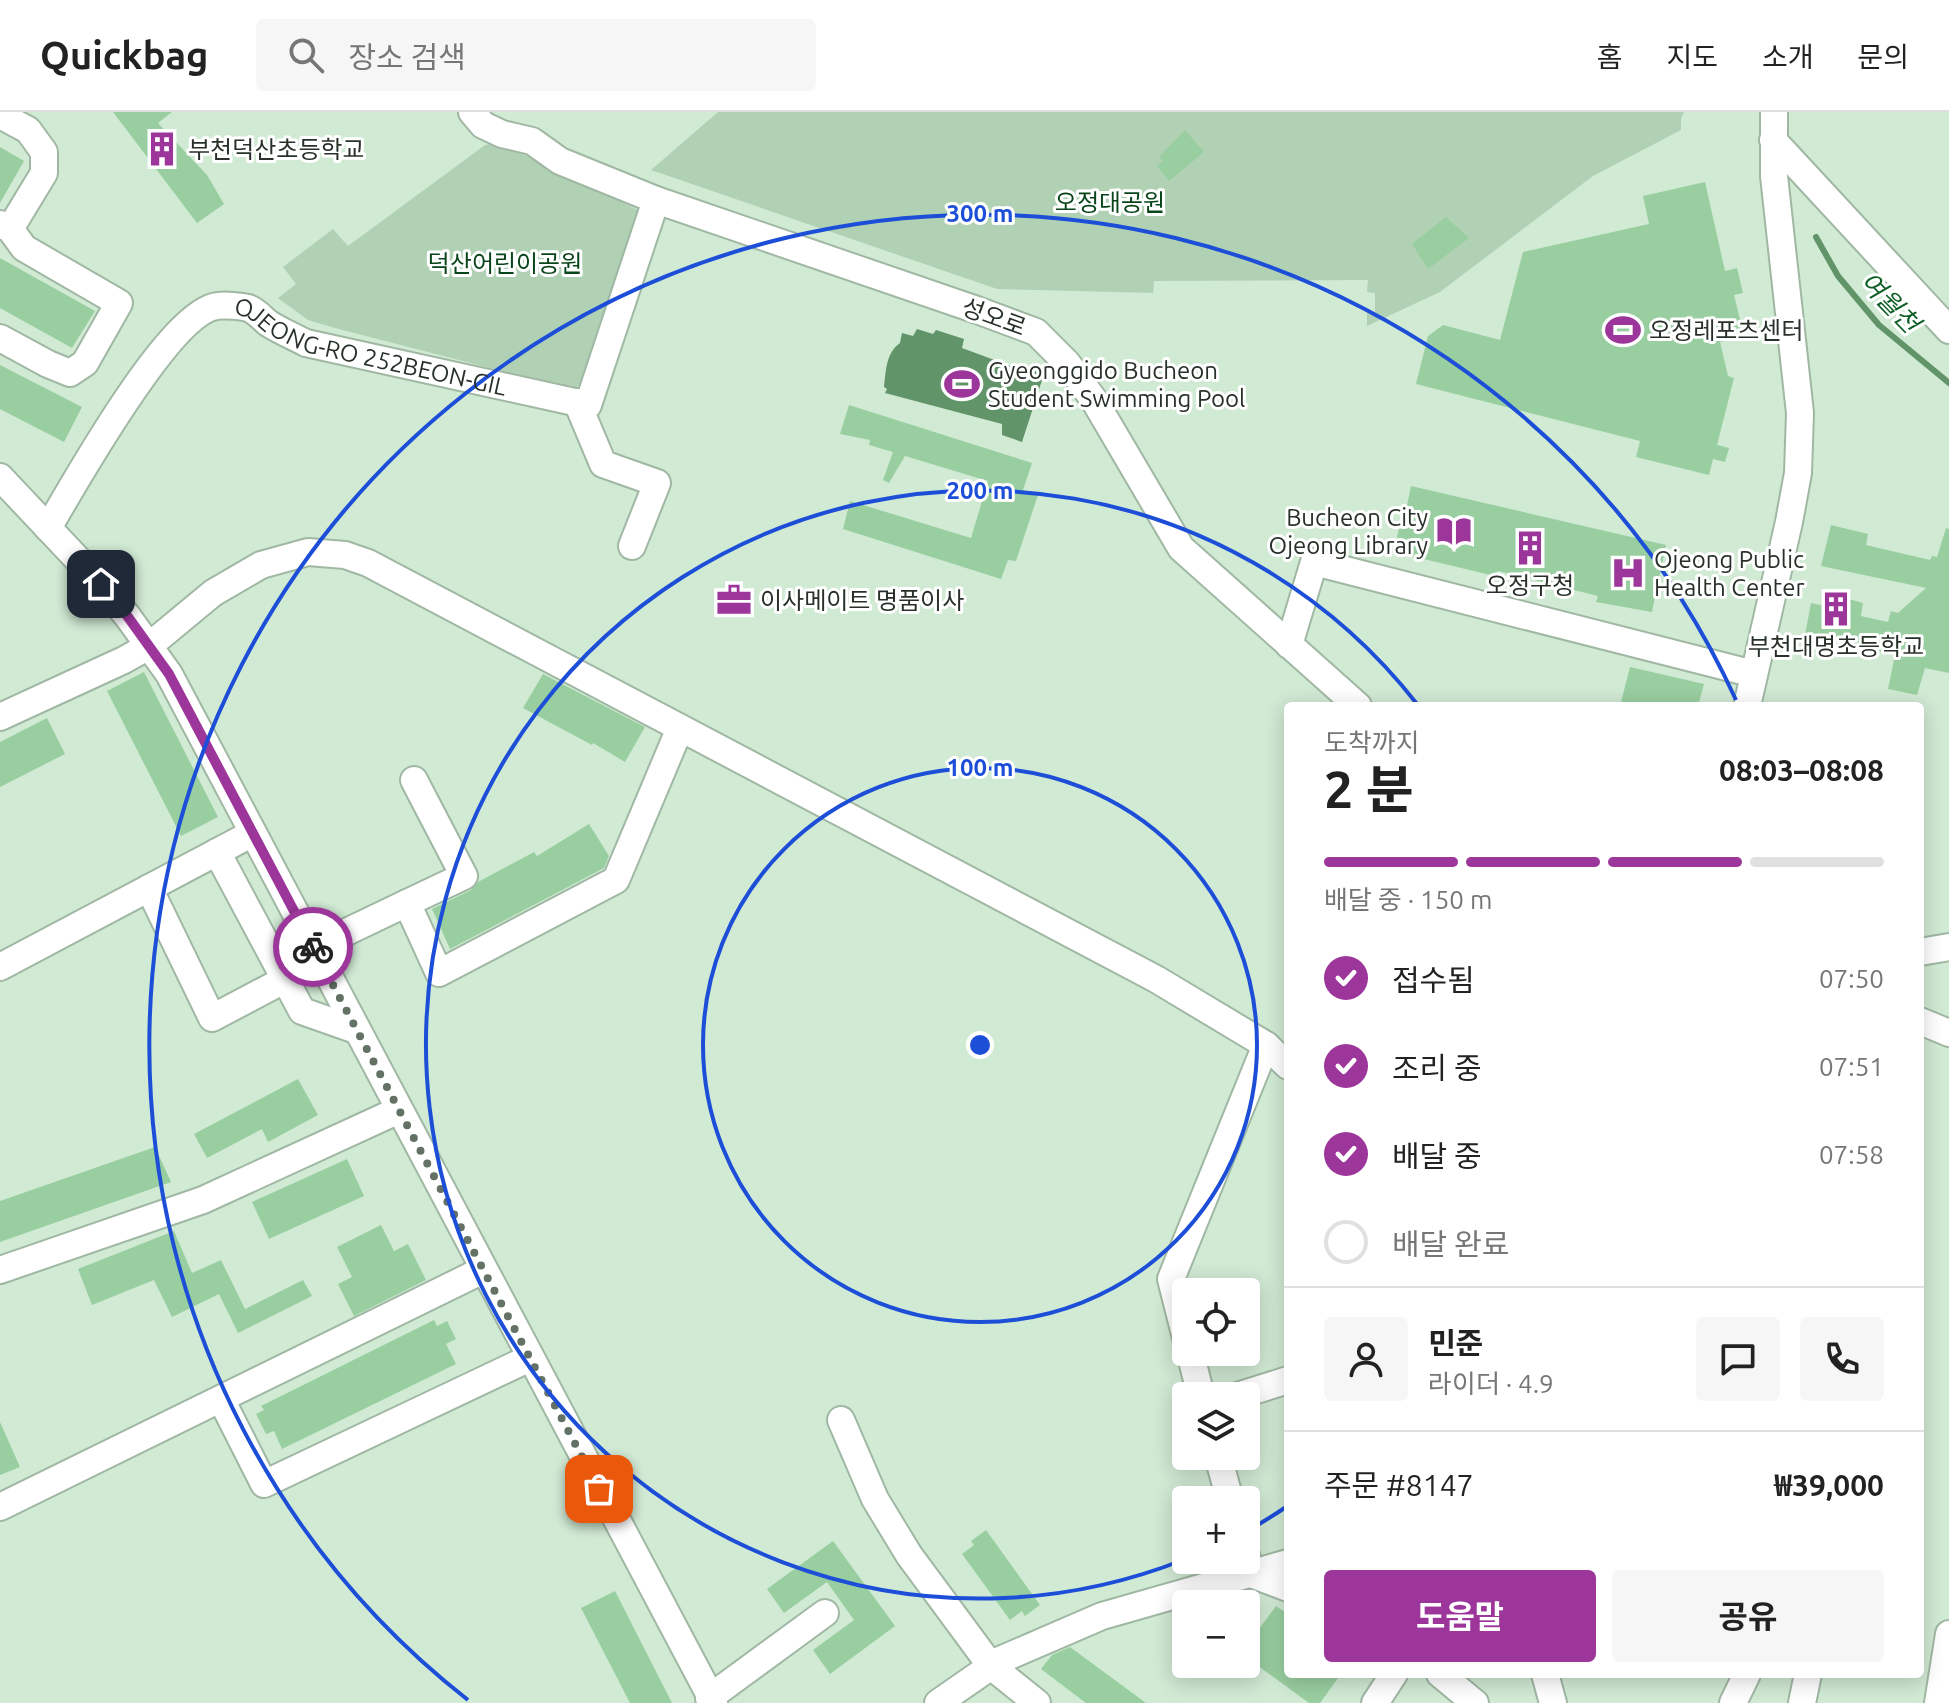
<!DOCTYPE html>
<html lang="ko">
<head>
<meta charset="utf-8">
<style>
  :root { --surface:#fff; --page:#f6f6f6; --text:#222; --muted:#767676; --line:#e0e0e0; --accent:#9c369b }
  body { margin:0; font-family:Ubuntu,"Noto Sans KR",sans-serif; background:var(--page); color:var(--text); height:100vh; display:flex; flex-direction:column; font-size:30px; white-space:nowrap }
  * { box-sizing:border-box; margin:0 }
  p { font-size:26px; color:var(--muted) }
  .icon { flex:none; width:44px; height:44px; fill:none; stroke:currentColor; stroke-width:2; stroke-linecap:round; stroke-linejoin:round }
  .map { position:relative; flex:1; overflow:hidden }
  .drawer { position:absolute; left:1284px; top:590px; width:640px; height:976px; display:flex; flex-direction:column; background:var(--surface); border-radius:8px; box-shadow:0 4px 20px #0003 }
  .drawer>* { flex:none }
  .tools { position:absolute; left:1172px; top:1166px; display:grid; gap:16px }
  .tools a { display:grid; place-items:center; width:88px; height:88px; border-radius:8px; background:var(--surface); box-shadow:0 4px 20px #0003; font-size:40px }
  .pin { position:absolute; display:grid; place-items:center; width:68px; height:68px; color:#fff; margin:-34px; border-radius:16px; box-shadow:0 4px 12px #0006 }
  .courier { position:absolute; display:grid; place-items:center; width:80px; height:80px; margin:-40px; border:6px solid #9c369b; border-radius:50%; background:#fff; color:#222; box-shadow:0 2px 10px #0007 }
  .summary em { font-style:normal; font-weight:700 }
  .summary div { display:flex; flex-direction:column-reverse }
  .summary { display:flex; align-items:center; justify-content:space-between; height:136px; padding:0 40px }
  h1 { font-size:52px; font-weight:700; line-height:60px }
  .bar { display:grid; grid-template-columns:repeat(4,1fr); gap:12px 8px; align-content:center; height:96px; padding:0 40px }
  .bar i { height:10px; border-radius:6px; background:var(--line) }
  .bar .on { background:var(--accent) }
  .bar p { grid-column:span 4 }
  .line { display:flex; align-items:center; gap:20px; padding:0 40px; border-top:2px solid var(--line) }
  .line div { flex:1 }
  .round { display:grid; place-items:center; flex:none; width:84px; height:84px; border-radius:8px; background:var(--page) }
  ol { padding:0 40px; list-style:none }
  li { display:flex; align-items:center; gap:24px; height:88px }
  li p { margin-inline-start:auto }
  li .icon { padding:8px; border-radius:50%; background:var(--accent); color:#fff; stroke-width:4 }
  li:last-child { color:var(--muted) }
  li i { width:44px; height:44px; border:4px solid var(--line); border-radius:50% }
  .button { display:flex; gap:16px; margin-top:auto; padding:16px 40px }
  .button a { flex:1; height:92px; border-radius:8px; background:var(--accent); color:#fff; font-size:32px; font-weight:700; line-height:92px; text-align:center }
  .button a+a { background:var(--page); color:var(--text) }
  header { display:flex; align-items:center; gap:48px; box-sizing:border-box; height:112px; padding:0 40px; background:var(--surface); border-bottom:2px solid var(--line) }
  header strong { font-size:38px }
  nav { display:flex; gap:44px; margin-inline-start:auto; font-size:28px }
  .search { width:560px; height:72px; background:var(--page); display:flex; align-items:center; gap:20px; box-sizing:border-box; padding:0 28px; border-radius:8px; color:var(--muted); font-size:30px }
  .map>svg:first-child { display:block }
  .green { fill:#b1d1b4 }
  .water { fill:#619468 }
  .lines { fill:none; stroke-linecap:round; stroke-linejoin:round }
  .stream { stroke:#619468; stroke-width:6 }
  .building { fill:#99cfa0 }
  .minor-casing { stroke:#a0b8a3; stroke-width:30 }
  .minor { stroke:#fff; stroke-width:26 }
  .done { stroke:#637265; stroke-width:8; stroke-dasharray:0 14.4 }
  .route { stroke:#9c369b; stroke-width:10 }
  .ring { fill:none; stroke:#1d4ed8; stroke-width:4 }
  .labels { text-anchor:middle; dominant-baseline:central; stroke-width:6; stroke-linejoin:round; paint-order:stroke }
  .poi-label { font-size:24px; fill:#283129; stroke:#fff; text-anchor:start }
  .park-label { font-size:24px; fill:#09451a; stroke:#fff }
  .street-label { font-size:24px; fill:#283129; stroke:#fff }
  .water-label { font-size:26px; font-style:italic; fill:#0e5f26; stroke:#fff }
  .centre { fill:#1d4ed8; stroke:#fff; stroke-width:4 }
  .ring-label { font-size:24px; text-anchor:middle; font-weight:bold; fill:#1d4ed8; stroke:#fff; stroke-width:6; stroke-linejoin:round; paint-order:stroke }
</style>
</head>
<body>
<header>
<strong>Quickbag</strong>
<div class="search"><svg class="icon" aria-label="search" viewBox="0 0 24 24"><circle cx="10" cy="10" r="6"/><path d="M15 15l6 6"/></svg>장소 검색</div>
<nav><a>홈</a><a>지도</a><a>소개</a><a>문의</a></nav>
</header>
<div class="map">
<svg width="1949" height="1591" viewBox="0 0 1949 1591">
  <rect width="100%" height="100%" fill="#d1ead4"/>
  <g class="green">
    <polygon points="718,0 1684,0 1681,7 1681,18 1593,64 1440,180 1367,214 1367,201 1375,200 1375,181 1367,180 1368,168 1154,169 1153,181 997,177 651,58"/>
    <polygon points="498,30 644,101 586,266 577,275 563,275 335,216 308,208 278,186 296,172 283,155 333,117 348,134 485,33"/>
  </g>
  <path class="water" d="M917 217 933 222 936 218 964 227 962 236 1016 256 1018 253 1044 262 1022 330 1002 323V312L885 281 887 277 884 275C886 258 886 241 900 231L902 221 913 224Z"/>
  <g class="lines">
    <polyline class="stream" points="1816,125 1838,164 1879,213 1949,271"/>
  </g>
  <g class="building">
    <polygon points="113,0 172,0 158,11 207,63 224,92 197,111"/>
    <polygon points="1185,18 1204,40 1169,69 1157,54 1163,49 1159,45"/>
    <polygon points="0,35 24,49 0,91"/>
    <polygon points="1705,70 1725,159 1737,156 1743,181 1734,183 1744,224 1720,230 1728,264 1734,266 1717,333 1729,336 1725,350 1713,347 1709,363 1636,345 1640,329 1416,272 1428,224 1443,213 1500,228 1523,140 1649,112 1643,84"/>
    <polygon points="1446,105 1469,126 1428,157 1412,132"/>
    <polygon points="0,146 95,199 72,236 0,196"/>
    <polygon points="0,253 82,295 64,330 0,297"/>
    <polygon points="849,293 1032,351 1023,378 1038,383 1016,449 1008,448 1001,467 843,417 850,389 971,426 988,369 905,344 889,371 883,368 893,340 869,333 870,328 840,322"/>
    <polygon points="1411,374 1666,433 1652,500 1596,490 1598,484 1498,459 1495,464 1394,440 1399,416 1402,417"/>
    <polygon points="1831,413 1868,422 1866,433 1930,448 1932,444 1937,445 1946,416 1949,417 1949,561 1925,556 1917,583 1888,577 1895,543 1831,528 1830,532 1804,528 1811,491 1834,496 1838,484 1863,491 1861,504 1888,510 1891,499 1898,501 1926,476 1821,454"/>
    <polygon points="1630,555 1704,572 1698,594 1620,594"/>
    <polygon points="144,560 218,705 181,724 107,579"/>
    <polygon points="543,562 645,615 625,650 593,631 592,633 523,596"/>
    <polygon points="47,606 65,642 0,675 0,630"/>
    <polygon points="589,712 609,744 604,756 450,837 432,797 471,778 478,770 534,740 537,744"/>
    <polygon points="298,967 318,1003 268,1030 262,1017 207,1046 194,1022"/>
    <polygon points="155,1035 171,1070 0,1130 0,1089"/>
    <polygon points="347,1047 364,1084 269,1127 252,1090"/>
    <polygon points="381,1113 394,1139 408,1132 426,1168 354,1204 338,1172 352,1165 337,1135"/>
    <polygon points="174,1119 192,1161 221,1148 245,1197 303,1168 312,1184 238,1221 219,1182 172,1205 154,1168 92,1193 78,1157"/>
    <polygon points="434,1208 437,1214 447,1209 456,1227 446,1232 456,1252 282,1337 274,1319 266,1322 256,1302 264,1298 261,1294"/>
    <polygon points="0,1310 20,1355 0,1363"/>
    <polygon points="986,1418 1040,1493 1025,1504 1022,1499 1010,1508 962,1442 974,1433 971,1429"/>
    <polygon points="833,1429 895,1514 830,1562 813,1538 854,1508 827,1470 784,1501 767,1477"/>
    <polygon points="615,1479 672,1591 630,1591 581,1496"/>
    <polygon points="1276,1494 1288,1502 1288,1562 1341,1562 1320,1591 1309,1591 1250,1548 1257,1539 1248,1532"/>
    <polygon points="1070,1535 1146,1591 1086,1591 1041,1557 1052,1543"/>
  </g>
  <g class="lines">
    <g class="minor-casing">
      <g id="minor">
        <polyline points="472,0 483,13 502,22 532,29 560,49 656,88 977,198 1036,220 1067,251 1094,288 1181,436 1358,594"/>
        <polyline points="0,3 28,18 44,40 44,61 10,117"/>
        <polyline points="1773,28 1949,218"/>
        <polyline points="0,112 10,117 24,136 119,191 85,251 70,261 48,252 0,226"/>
        <polyline points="577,290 603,352 657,371 632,434"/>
        <polyline points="0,365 101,472 128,505 169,562 714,1591"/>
        <path id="s1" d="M48 416C74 372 169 201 217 194 225 193 241 194 248 196 255 198 262 206 268 211 280 219 293 224 306 231L588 293 656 88"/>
        <polyline points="1289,533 1314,450 1754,562"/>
        <polyline points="1747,594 1789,410 1798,361 1800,301 1774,64 1774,0"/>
        <polyline points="0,605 124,548 149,534 213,481 261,453 308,440 345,443 368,451 1156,867 1266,933 1288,954"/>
        <polyline points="217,740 302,899 356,918"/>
        <polyline points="149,776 212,906 284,868"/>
        <polyline points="407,791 464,764 414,668"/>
        <polyline points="313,836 407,791 439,861 616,768 680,616"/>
        <polyline points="1920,840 1949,835"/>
        <polyline points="0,855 253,721"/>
        <polyline points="1920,909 1949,921"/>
        <polyline points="0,1158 203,1088 399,998"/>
        <polyline points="1186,1226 1171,1167 1266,933"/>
        <polyline points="1190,1240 1201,1284"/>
        <polyline points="1237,1284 1288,1268"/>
        <polyline points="221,1287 264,1372 530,1246"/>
        <polyline points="841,1308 875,1387 909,1443 991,1554 1037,1591"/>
        <polyline points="1218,1344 1230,1388"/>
        <polyline points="0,1395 483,1158"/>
        <polyline points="1246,1443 1251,1462 1288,1476"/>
        <polyline points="1440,1562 1475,1591"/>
        <polyline points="1545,1562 1553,1591"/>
        <polyline points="709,1586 825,1501"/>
        <polyline points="938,1591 1000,1548 1102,1504 1288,1451"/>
        <polyline points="1375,1591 1394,1562"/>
        <polyline points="1733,1591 1747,1562"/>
        <polyline points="1802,1591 1808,1562"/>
        <polyline points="1938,1591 1949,1522"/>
      </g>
    </g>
    <use href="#minor" class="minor"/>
  </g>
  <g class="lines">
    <polyline class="done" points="313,835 599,1377"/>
    <polyline class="route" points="101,472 128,505 169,562 313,835"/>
  </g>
  <g class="ring">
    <circle cx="980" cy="933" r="277"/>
    <path d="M1286 1395A554 554 0 0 1 1249 1418M1183 1448A554 554 0 1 1 1417 592"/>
    <path d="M468 1588A831 831 0 1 1 1736 588"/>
  </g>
  <defs>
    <g id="building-bare" transform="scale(2.76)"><path d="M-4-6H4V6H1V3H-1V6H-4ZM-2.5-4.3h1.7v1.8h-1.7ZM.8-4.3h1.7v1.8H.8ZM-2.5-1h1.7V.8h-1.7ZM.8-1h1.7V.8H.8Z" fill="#9c369b" stroke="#fff" stroke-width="2.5" paint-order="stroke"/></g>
    <g id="stadium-bare" transform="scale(2.76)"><path d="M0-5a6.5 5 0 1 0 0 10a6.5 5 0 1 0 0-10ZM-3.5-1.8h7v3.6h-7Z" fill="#9c369b" stroke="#fff" stroke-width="2.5" paint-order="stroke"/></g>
    <g id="library-bare" transform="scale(2.76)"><path d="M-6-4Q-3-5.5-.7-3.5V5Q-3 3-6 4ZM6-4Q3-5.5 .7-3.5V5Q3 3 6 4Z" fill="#9c369b" stroke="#fff" stroke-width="2.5" paint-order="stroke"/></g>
    <g id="hospital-bare" transform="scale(2.76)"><path d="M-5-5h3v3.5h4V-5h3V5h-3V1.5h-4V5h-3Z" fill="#9c369b" stroke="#fff" stroke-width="2.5" paint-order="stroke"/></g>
    <g id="office-bare" transform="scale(2.76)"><path d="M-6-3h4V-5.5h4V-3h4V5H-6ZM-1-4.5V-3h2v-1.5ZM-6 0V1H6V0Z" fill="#9c369b" stroke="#fff" stroke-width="2.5" paint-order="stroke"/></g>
  </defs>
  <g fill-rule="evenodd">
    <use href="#building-bare" x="162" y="37"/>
    <use href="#stadium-bare" x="1623" y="218"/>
    <use href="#stadium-bare" x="962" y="272"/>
    <use href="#library-bare" x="1454" y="419"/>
    <use href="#building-bare" x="1530" y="436"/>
    <use href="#hospital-bare" x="1628" y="461"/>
    <use href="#office-bare" x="734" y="488"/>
    <use href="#building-bare" x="1836" y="497"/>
  </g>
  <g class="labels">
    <g class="poi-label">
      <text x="188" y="37">부천덕산초등학교</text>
      <text x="1649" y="218">오정레포츠센터</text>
      <text x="988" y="258">Gyeonggido Bucheon<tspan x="988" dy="28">Student Swimming Pool</tspan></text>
      <text x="1428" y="405" text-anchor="end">Bucheon City<tspan x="1428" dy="28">Ojeong Library</tspan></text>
      <text x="1654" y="447">Ojeong Public<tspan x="1654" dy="28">Health Center</tspan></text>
      <text x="1530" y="473" text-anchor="middle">오정구청</text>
      <text x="760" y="488">이사메이트 명품이사</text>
      <text x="1836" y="534" text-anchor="middle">부천대명초등학교</text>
    </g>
    <g class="park-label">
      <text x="1110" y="90">오정대공원</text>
      <text x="505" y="151">덕산어린이공원</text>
    </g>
    <g class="street-label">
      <text transform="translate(994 205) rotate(20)">성오로</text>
      <text stroke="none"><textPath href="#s1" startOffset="444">OJEONG-RO 252BEON-GIL</textPath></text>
    </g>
    <g class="water-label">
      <text transform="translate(1890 190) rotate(46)">여월천</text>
    </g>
  </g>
  <circle cx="980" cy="933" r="12" class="centre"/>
  <g class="ring-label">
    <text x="980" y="110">300 m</text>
    <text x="980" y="387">200 m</text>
    <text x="980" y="664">100 m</text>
  </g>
</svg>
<div class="tools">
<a><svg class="icon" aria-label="locate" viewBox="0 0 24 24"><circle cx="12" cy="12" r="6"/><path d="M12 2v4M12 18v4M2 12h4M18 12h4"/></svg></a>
<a><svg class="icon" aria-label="layers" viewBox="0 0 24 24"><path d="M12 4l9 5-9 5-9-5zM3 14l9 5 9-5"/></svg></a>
<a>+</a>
<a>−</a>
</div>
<div class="pin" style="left:599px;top:1377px;background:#ea580c"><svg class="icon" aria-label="bag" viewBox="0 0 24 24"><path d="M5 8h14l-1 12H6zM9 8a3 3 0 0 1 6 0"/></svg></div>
<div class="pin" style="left:101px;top:472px;background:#1f2937"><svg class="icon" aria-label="home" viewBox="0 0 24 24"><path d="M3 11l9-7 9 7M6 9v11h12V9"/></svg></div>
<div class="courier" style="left:313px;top:835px"><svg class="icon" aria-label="bike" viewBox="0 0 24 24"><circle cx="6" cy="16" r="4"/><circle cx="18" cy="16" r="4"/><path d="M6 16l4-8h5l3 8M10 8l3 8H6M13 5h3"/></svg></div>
<section class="drawer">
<div class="summary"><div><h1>2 분</h1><p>도착까지</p></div><em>08:03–08:08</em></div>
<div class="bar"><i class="on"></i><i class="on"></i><i class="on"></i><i></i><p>배달 중 · 150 m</p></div>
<ol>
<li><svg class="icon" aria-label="check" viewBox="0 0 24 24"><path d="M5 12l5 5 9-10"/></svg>접수됨<p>07:50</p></li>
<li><svg class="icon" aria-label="check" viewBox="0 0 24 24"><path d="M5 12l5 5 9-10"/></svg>조리 중<p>07:51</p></li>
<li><svg class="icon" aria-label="check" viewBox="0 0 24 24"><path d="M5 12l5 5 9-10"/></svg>배달 중<p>07:58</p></li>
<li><i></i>배달 완료</li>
</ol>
<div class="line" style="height:144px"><a class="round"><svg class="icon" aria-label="person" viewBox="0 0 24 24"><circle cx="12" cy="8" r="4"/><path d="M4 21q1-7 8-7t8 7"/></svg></a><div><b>민준</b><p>라이더 · 4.9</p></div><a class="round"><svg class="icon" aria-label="chat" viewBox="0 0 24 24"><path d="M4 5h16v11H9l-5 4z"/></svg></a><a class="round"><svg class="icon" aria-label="phone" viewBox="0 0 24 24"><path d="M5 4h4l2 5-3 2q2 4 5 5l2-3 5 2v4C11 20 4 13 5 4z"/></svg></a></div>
<div class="line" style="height:104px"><div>주문 #8147</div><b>₩39,000</b></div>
<div class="button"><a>도움말</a><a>공유</a></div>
</section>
</div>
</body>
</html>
